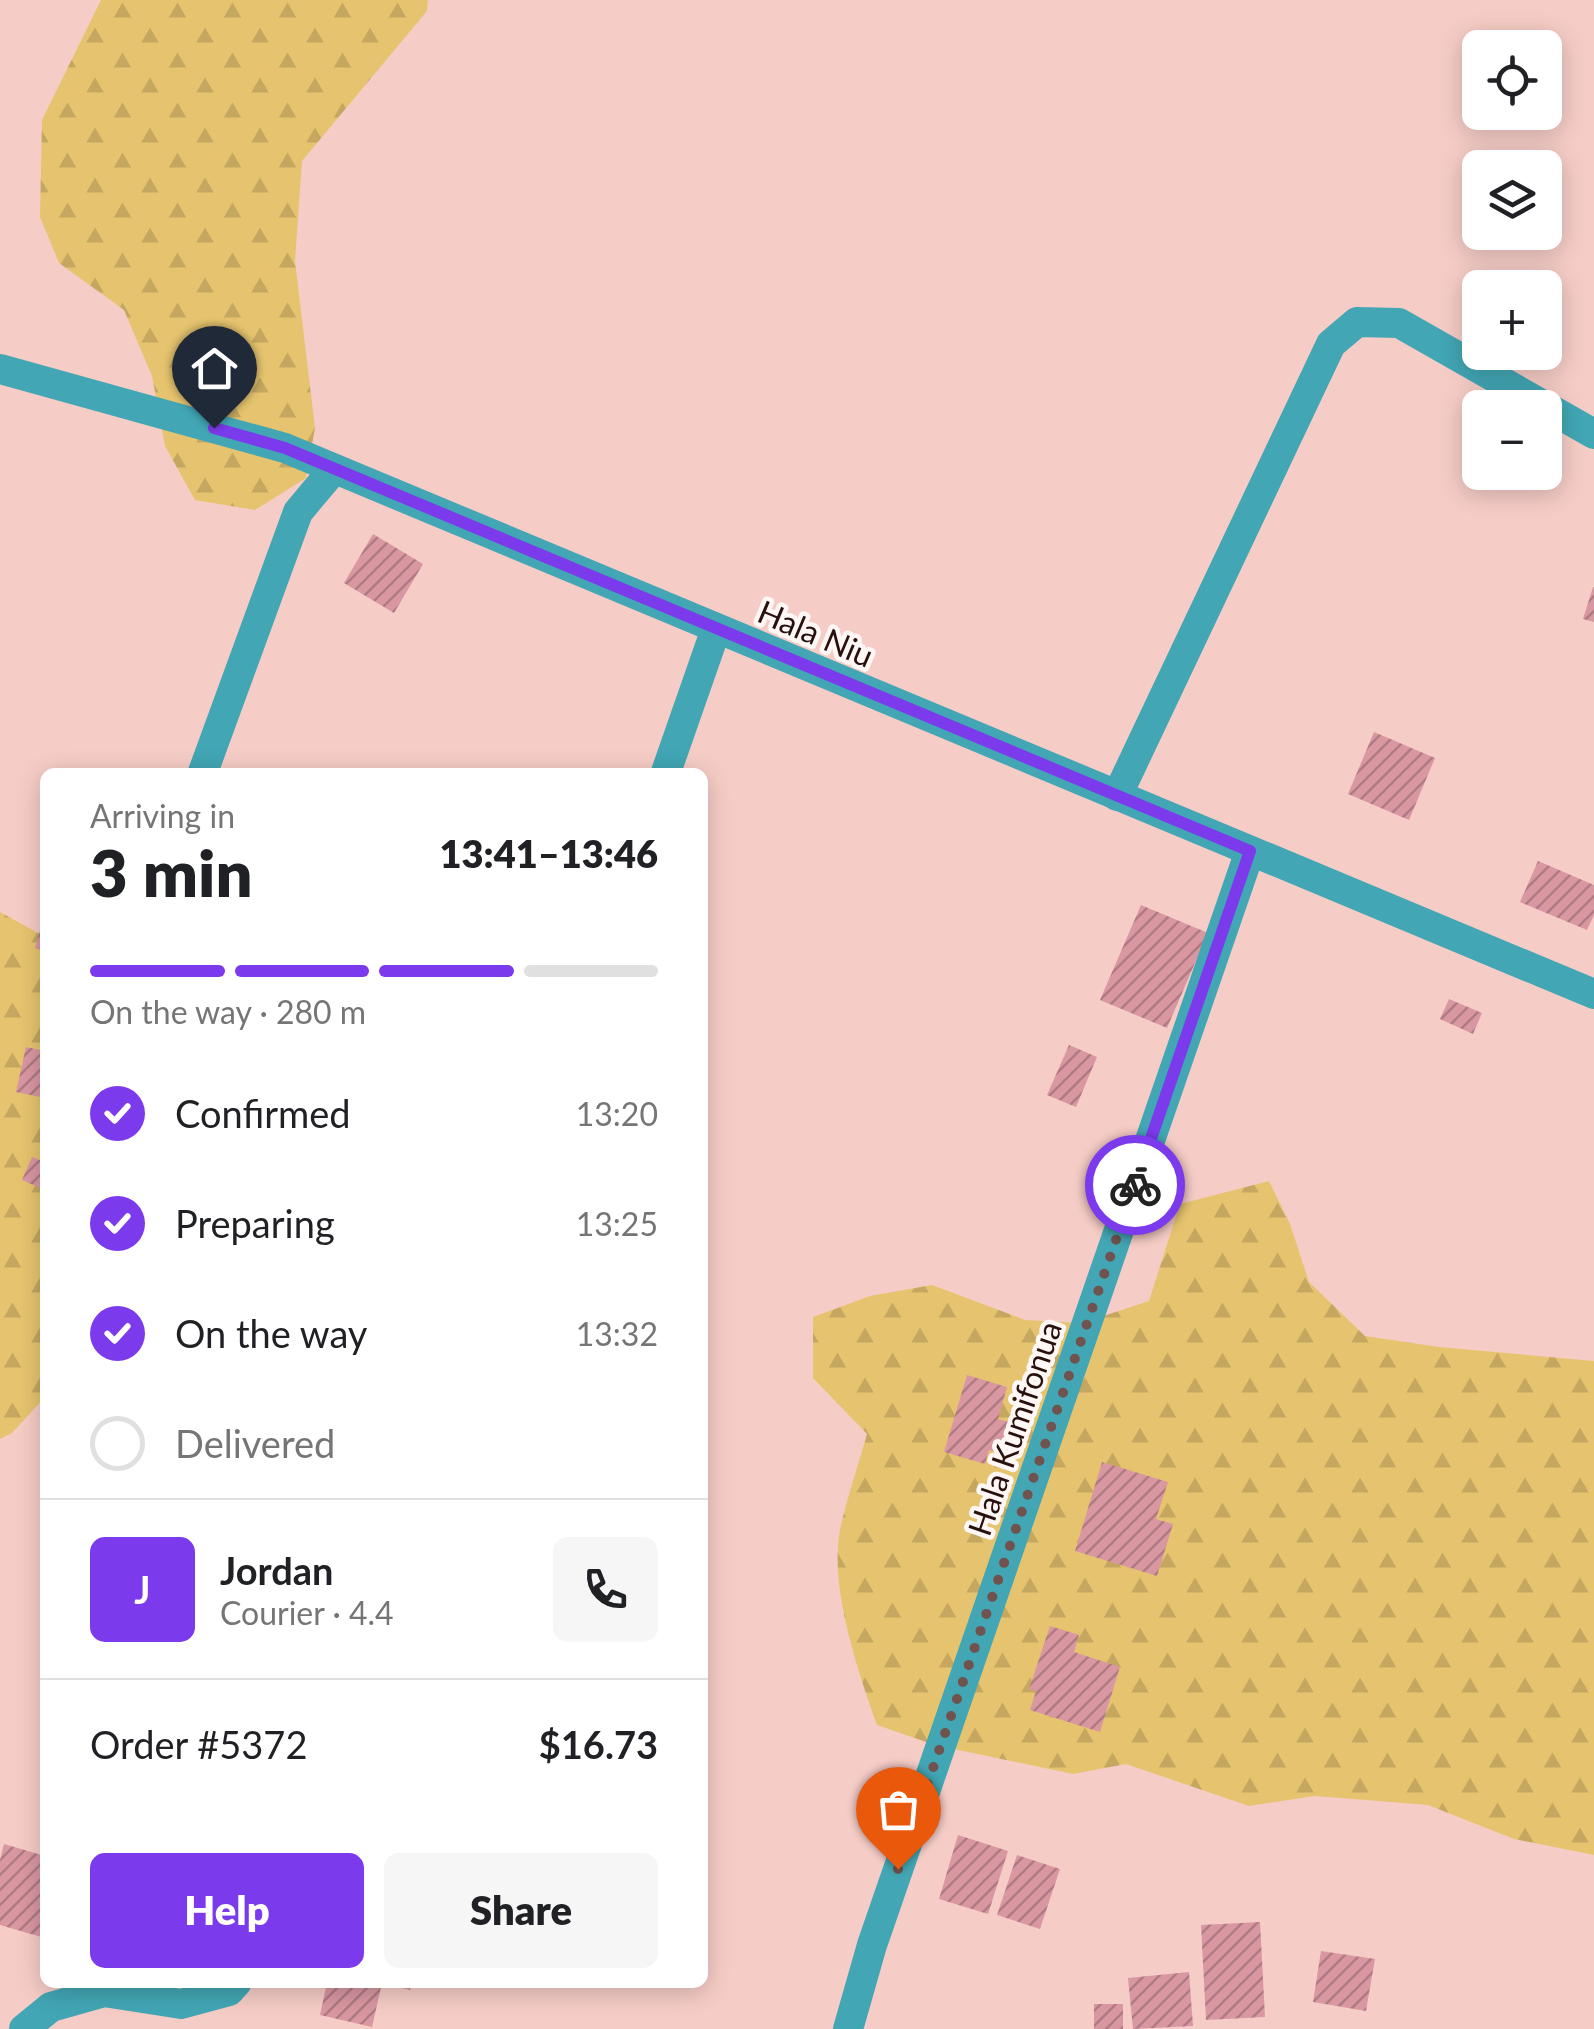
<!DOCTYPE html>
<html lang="en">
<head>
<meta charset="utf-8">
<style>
  :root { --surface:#fff; --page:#f6f6f6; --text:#202124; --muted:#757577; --line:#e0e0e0; --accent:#7c3aed }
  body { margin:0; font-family:Lato,sans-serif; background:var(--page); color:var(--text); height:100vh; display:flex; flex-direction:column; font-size:38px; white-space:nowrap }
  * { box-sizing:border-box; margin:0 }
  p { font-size:32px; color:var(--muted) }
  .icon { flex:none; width:55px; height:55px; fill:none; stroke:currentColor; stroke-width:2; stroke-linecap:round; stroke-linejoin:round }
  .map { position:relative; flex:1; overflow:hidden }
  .side { position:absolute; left:40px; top:768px; width:668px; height:1220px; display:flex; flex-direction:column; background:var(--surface); border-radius:15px; box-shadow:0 5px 25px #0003 }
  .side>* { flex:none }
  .controls { position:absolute; left:1462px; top:30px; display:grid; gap:20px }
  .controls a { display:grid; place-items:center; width:100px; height:100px; border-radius:15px; background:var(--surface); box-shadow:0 5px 25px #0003; font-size:50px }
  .pin { position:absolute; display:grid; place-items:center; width:85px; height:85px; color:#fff; margin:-102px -42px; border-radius:50% 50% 50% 0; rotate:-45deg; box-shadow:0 0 10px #0007 }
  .pin .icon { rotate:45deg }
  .courier { position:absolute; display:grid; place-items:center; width:100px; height:100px; margin:-50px; border:8px solid #7c3aed; border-radius:50%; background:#fff; color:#222; box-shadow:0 2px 12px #0007 }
  .overview em { font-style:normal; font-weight:800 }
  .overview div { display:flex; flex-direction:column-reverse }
  .overview { display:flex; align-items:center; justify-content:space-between; height:170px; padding:0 50px }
  h1 { font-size:65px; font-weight:800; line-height:75px }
  .bar { display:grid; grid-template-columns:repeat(4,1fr); gap:15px 10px; align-content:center; height:120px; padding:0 50px }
  .bar i { height:12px; border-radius:8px; background:var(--line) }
  .bar .active { background:var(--accent) }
  .bar p { grid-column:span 4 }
  .line { display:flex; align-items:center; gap:25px; padding:0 50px; border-top:2px solid var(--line) }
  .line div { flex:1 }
  .round { display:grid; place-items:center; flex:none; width:105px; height:105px; border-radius:15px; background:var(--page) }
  ol { padding:0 50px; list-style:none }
  li { display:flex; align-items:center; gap:30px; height:110px }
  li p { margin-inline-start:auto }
  li .icon { padding:10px; border-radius:50%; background:var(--accent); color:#fff; stroke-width:4 }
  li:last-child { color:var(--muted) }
  li i { width:55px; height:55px; border:5px solid var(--line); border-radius:50% }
  .button { display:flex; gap:20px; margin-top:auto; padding:20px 50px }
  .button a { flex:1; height:115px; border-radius:15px; background:var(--accent); color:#fff; font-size:40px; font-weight:800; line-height:115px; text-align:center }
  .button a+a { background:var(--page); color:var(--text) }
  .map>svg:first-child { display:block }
  .forest { fill:url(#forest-firs) }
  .building { fill:url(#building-hatch) }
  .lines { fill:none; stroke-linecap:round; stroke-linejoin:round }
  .minor { stroke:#42a6b4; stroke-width:30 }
  .done { stroke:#70524e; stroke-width:10; stroke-dasharray:0 18 }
  .route { stroke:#7c3aed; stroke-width:12 }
  .labels { text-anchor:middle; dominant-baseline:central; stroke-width:9; stroke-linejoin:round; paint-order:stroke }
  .street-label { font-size:32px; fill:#28100d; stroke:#fef7f5 }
</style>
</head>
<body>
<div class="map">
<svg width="1594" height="2029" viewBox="0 0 1594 2029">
  <defs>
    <pattern id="forest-firs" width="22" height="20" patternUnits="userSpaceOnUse" patternTransform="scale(2.5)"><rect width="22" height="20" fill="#e6c46f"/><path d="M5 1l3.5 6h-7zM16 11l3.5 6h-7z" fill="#c5a75f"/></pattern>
    <pattern id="building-hatch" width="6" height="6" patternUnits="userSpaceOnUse" patternTransform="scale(2.5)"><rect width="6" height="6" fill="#d997a2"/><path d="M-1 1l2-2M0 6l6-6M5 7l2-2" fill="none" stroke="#b07a82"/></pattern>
  </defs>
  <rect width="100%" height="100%" fill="#f6ccc6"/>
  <g class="forest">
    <polygon points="101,0 428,0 427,11 302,161 295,261 315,428 306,478 255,510 195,500 165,446 152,376 124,310 59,263 40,217 42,120"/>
    <polygon points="0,912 38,933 45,933 45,1397 12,1433 0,1439"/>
    <path d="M1269 1181 1290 1224 1309 1282 1365 1336 1439 1347 1594 1361V1855L1514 1839 1428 1805 1315 1796 1249 1806 1126 1764 1073 1774 935 1745 877 1725C858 1671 829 1588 840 1530 847 1498 858 1466 867 1434L813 1378V1317L870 1296 932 1285 1025 1320 1082 1323 1149 1301 1180 1204Z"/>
  </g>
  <g class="building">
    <polygon points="373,534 423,564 394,613 344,583"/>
    <polygon points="1593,587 1594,587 1594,622 1583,619"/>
    <polygon points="1374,732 1435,758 1409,820 1348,794"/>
    <polygon points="1538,861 1594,885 1594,915 1587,930 1520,902"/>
    <polygon points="1141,905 1208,933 1167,1028 1100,1000"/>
    <polygon points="44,916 45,916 45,951 35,948"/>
    <polygon points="1449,999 1482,1013 1473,1034 1440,1019"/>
    <polygon points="1069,1045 1097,1057 1076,1107 1047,1095"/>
    <polygon points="26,1047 45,1051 45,1098 16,1092"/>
    <polygon points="32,1157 45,1162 45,1190 22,1180"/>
    <polygon points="967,1375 1007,1387 998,1419 1009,1422 1000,1453 989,1450 985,1464 944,1452"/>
    <polygon points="1102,1462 1168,1482 1156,1519 1173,1524 1157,1576 1075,1551"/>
    <polygon points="1050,1626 1079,1635 1074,1652 1120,1667 1100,1732 1030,1710 1036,1691 1029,1689"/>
    <polygon points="958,1835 1008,1851 988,1914 939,1899"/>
    <polygon points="4,1844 45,1856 45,1938 0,1925 0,1860"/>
    <polygon points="1017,1855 1060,1869 1040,1929 997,1915"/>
    <polygon points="1260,1922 1265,2017 1206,2020 1201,1925"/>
    <polygon points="1321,1951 1375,1959 1366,2011 1313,2002"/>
    <polygon points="1189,1972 1193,2026 1133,2029 1128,1978"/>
    <polygon points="327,1982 412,1982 410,1990 382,1983 372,2027 320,2015"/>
    <rect x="1094" y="2004" width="29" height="25"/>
  </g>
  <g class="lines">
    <g class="minor">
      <polyline points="0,369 285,448 1594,994"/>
      <polyline points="203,772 298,512 334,469"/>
      <polyline points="666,772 716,629"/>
      <polyline points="1117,796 1331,344 1357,322 1399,323 1594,434"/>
      <polyline points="24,2029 51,2007 104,1992 181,2004 229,1991 237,1982"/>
      <polyline points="848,2029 872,1945 1250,851"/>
    </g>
  </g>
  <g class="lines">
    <polyline class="done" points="898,1869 1135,1185"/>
    <polyline class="route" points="214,428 285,448 1250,851 1135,1185"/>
  </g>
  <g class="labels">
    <g class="street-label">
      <text transform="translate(816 633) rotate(23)">Hala Niu</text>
      <text transform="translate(1014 1428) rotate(-71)">Hala Kumifonua</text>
    </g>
  </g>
</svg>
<div class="controls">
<a><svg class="icon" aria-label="locate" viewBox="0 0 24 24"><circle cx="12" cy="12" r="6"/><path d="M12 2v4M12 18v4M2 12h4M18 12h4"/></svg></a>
<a><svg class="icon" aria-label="layers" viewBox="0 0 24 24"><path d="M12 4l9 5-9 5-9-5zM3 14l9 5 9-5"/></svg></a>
<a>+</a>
<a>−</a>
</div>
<div class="pin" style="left:898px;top:1869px;background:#ea580c"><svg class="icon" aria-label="bag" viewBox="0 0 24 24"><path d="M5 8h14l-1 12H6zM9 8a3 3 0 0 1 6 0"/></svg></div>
<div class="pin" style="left:214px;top:428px;background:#1f2937"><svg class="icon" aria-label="home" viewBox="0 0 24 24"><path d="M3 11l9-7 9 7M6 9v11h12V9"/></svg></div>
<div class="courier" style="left:1135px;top:1185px"><svg class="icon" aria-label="bike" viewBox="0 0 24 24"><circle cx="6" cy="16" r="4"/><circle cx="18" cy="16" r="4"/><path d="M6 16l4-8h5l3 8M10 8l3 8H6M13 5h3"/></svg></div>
<section class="side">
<div class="overview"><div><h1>3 min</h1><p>Arriving in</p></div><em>13:41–13:46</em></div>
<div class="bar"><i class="active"></i><i class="active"></i><i class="active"></i><i></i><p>On the way · 280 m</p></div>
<ol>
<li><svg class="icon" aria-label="check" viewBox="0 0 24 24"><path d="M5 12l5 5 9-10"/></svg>Confirmed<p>13:20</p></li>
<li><svg class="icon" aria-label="check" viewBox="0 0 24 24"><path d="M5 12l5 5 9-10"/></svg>Preparing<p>13:25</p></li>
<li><svg class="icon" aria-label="check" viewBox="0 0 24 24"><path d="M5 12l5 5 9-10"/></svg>On the way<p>13:32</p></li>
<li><i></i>Delivered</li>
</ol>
<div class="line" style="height:180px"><b class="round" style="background:var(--accent);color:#fff">J</b><div><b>Jordan</b><p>Courier · 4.4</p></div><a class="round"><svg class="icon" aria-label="phone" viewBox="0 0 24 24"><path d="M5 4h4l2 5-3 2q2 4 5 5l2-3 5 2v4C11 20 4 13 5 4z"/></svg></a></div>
<div class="line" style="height:130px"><div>Order #5372</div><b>$16.73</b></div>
<div class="button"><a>Help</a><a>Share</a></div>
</section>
</div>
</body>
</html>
